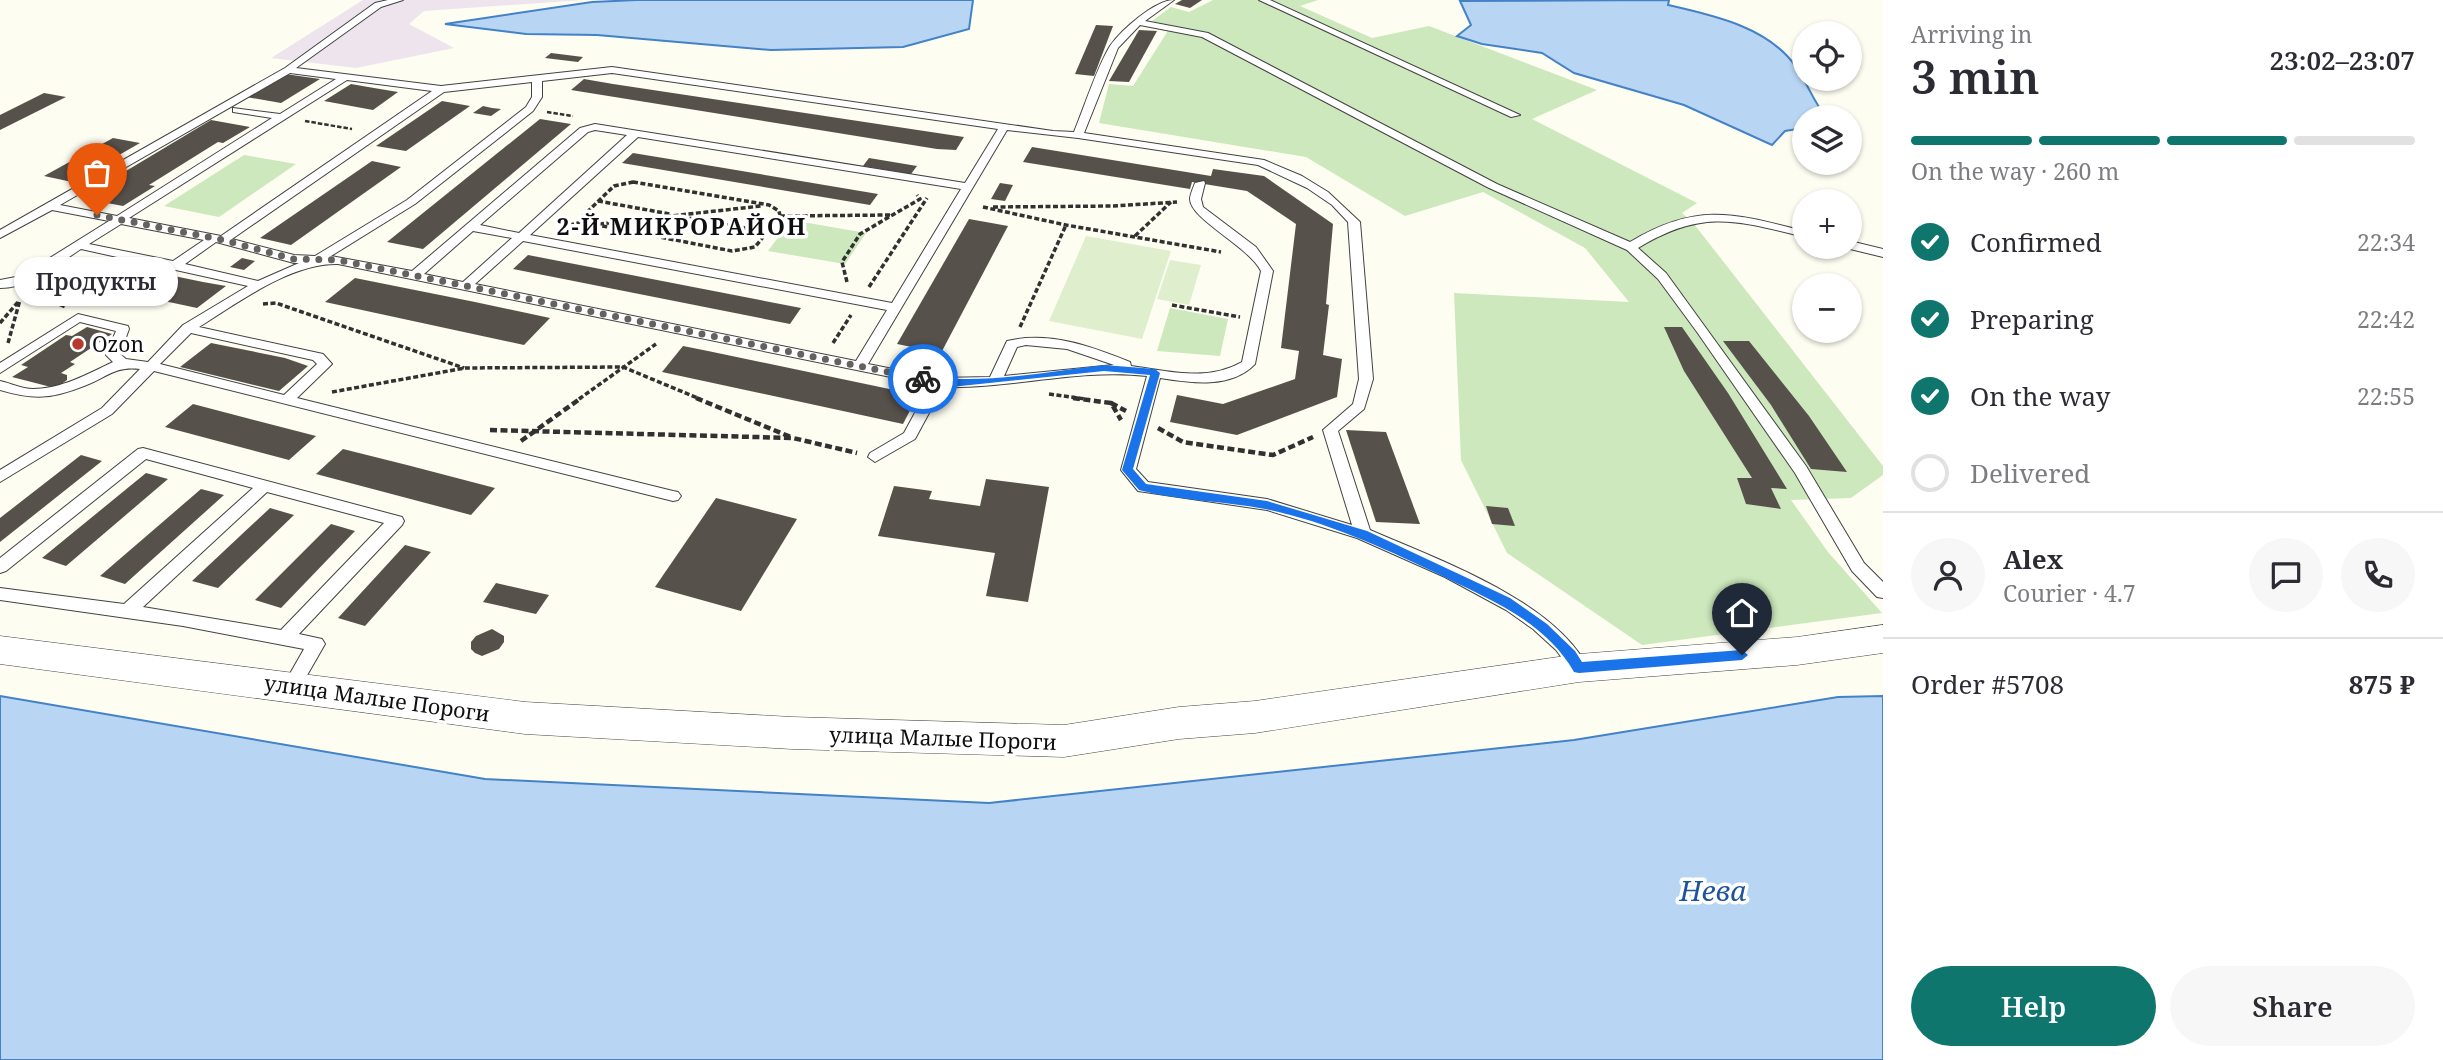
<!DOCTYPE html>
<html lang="en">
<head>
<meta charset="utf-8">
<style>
  :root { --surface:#fff; --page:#f7f7f7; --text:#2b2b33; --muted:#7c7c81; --line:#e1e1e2; --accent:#0f766e }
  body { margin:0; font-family:"Noto Serif",serif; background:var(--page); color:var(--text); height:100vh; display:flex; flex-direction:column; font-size:26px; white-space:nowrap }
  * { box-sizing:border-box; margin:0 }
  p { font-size:23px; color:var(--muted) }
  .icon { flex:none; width:38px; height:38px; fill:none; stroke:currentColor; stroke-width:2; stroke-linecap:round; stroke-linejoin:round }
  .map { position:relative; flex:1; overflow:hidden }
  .drawer { display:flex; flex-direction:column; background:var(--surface); width:560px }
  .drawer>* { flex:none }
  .controls { position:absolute; left:1792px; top:21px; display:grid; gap:14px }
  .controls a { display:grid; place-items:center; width:70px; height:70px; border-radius:50%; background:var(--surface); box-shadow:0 2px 5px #0004; font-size:35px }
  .pin { position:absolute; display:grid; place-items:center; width:60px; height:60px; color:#fff; margin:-72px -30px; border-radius:50% 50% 50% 0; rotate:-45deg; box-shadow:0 0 7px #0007 }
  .pin .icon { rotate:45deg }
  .courier { position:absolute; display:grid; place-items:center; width:70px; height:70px; margin:-35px; border:5px solid #1a73e8; border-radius:50%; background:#fff; color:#222; box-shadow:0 2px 9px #0007 }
  .bubble { position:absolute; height:49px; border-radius:24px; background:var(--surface); box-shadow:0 2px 5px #0004; font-size:23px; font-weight:600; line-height:49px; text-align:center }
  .headline em { font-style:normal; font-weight:600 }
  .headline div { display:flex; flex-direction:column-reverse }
  .headline { display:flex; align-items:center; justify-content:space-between; height:119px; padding:0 28px }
  h1 { font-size:46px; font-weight:600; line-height:52px }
  .bar { display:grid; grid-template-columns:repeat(4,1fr); gap:10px 7px; align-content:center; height:84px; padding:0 28px }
  .bar i { height:9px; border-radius:5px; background:var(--line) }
  .bar .active { background:var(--accent) }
  .bar p { grid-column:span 4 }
  .line { display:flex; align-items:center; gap:18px; padding:0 28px; border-top:2px solid var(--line) }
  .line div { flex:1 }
  .round { display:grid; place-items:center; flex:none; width:74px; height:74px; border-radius:37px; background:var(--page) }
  ol { padding:0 28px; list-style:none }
  li { display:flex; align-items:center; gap:21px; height:77px }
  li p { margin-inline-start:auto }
  li .icon { padding:7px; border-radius:50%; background:var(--accent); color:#fff; stroke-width:4 }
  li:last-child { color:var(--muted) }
  li i { width:38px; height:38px; border:4px solid var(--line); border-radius:50% }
  .action { display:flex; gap:14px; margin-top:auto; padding:14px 28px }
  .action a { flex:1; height:80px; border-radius:42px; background:var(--accent); color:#fff; font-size:28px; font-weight:600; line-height:80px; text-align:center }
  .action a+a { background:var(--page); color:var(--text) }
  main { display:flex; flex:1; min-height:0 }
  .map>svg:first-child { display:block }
  .industrial { fill:#ede4ed }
  .green { fill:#cde8bc }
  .pitch { fill:#dfefcd }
  .water { fill:#b8d6f3; stroke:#4382c7; stroke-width:2 }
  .building { fill:#57514c }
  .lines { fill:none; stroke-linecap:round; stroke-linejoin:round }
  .service-casing { stroke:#424242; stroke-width:2 }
  .minor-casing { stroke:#424242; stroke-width:1 }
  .path-far2 { stroke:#313131; stroke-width:2.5; stroke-dasharray:4.5 2; stroke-linecap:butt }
  .path-far1 { stroke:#313131; stroke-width:3.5; stroke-dasharray:5 2.5; stroke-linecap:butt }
  .path { stroke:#313131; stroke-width:4.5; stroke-dasharray:7 3.5; stroke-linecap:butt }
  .service { fill:#fff; fill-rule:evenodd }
  .minor { fill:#fff; fill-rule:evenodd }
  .route { fill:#1a73e8 }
  .done { stroke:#63625e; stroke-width:7; stroke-dasharray:0 12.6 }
  .poi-dot { fill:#b9382d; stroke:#fff; stroke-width:2.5 }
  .labels { text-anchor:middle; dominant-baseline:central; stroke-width:7; stroke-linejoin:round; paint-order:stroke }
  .poi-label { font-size:21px; fill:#0f0f0f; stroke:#fff; text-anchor:start }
  .street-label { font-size:21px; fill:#0f0f0f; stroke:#fff }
  .far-district-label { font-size:23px; font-weight:bold; letter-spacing:2px; fill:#0f0f0f; stroke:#fff }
  .near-water-label { font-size:28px; font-style:italic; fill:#1e549b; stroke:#fff }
</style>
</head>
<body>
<main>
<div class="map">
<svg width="1883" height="1060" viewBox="0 0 1883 1060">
  <rect width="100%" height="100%" fill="#fefdf1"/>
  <polygon class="industrial" points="363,0 584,0 424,11 409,24 454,48 356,68 271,58"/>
  <g class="green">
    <polygon points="1213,0 1318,0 1300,6 1372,38 1429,26 1597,90 1532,119 1697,203 1682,213 1694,224 1883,466 1883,475 1851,498 1791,500 1828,552 1882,613 1642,645 1507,553 1461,460 1454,293 1629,302 1585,248 1483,192 1405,216 1306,157 1099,123 1109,84 1133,86 1171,26 1152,21 1171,7 1189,12"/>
    <polygon points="244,155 296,164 219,217 164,206"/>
    <polygon points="791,220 866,233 845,264 768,251"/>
    <polygon points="1170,308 1228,319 1220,356 1157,351"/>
  </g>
  <g class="pitch">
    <polygon points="1086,236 1171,251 1142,339 1049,321"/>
    <polygon points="1170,260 1201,265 1189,305 1157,299"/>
  </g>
  <g class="water">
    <polygon points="637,0 973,0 969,29 903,47 771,50 597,35 526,34 445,24 592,2"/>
    <path d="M1669 0 1668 5C1712 15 1769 27 1796 67 1808 84 1813 101 1826 117H1804V128L1785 131 1772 145 1684 105 1574 73 1542 53 1482 44 1457 36 1471 25 1460 1Z"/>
    <polygon points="0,696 485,779 989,803 1574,740 1838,697 1883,696 1883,1060 0,1060"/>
  </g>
  <g class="building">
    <polygon points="1182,0 1202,0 1190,8 1175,4"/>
    <polygon points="1096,25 1113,26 1094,76 1075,74"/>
    <polygon points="1139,30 1157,31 1129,82 1109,81"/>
    <polygon points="551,53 583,57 578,62 545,58"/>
    <polygon points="285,74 320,79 281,103 246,97"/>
    <polygon points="584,79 613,84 964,137 956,150 937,149 571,90"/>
    <polygon points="351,84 374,88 398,92 373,110 324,101"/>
    <polygon points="44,93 66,97 0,130 0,115"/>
    <polygon points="442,101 470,106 406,151 376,146"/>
    <polygon points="483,106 492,108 501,109 491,116 473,113"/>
    <polygon points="540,119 571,124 423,249 387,242"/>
    <polygon points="211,120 250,127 223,143 218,142 149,185 155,186 123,206 81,198"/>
    <polygon points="113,138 140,143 72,182 44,176"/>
    <polygon points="1032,147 1211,176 1213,169 1264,176 1333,224 1326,304 1329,305 1323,355 1342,359 1337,397 1237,435 1170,422 1177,395 1223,404 1295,379 1299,351 1281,348 1296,224 1247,191 1192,182 1190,189 1023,162"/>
    <polygon points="633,153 718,167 878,194 870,205 622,163"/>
    <polygon points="869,158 917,166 911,174 863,166"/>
    <polygon points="372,161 401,167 291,245 260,238"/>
    <polygon points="1000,183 1013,185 1005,201 991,199"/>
    <polygon points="969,219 1008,226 941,353 897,344"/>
    <polygon points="528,255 621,273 801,308 790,324 513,269"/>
    <polygon points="242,258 255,261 244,270 230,267"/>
    <polygon points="92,259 203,282 226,286 197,308 61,279"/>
    <polygon points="355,278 475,302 550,318 524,345 325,302"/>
    <polygon points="87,327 112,334 70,362 75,364 61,373 67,375 67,380 60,385 51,387 12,377 28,367 21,365 66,335 72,336"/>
    <polygon points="1664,327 1682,327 1728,393 1787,489 1771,488 1781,509 1746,504 1737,478 1752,478 1684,371"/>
    <polygon points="1723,341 1749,341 1809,416 1847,472 1811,469 1771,405"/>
    <polygon points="211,343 285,358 308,366 279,391 180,367"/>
    <polygon points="683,346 708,351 918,395 903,424 662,372"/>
    <polygon points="193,404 254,420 316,436 289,460 165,427"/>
    <polygon points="1346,430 1386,432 1420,524 1376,522"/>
    <polygon points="343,449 407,465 495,488 471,515 316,474"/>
    <polygon points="81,455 102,461 0,542 0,518"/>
    <polygon points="146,473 168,479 66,566 42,558"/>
    <polygon points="986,479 1049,487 1028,602 986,596 995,553 878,536 894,486 932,491 929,499 980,506"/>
    <polygon points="201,489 224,495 125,584 100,576"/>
    <polygon points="716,498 797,519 741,611 655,587"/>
    <polygon points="1486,506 1508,508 1515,526 1492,524"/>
    <polygon points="270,508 294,515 218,588 192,581"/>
    <polygon points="331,524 355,531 281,608 255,600"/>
    <polygon points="405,545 431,552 365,626 338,618"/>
    <polygon points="496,583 549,595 536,614 483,602"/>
    <polygon points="492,629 504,636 504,642 499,649 482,656 475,653 471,649 471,642 476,636"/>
  </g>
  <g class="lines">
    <g class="service-casing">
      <g id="service">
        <path d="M388 0H403L381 7 296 68 441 86 612 67 1053 131 1074 132C1084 108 1097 67 1110 46 1121 30 1155 0 1174 0L1145 21 1208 33 1497 184 1630 242C1697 202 1733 213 1804 231V237C1736 220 1702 209 1638 248L1666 273 1806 466 1864 563 1883 582V598L1877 597 1852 571 1795 473 1697 332 1658 279 1627 250 1489 188 1202 37 1140 25 1118 48 1084 133 1264 160 1302 176 1328 192 1360 222 1373 379 1364 409 1338 431 1370 530C1436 559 1554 600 1588 668L1585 673 1579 675 1573 673 1556 650 1533 629 1506 610 1445 577 1357 538 1267 510 1138 491 1121 470 1147 376C1079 368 1011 389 943 387L915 439 875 462 868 457 870 453 904 433 930 385 338 264C291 263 239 302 199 327L323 354 332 364 297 398 673 491 678 492 681 496 678 500 673 501 154 371 112 414 0 482V470L102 408 140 369C114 366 108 377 84 386 51 399 34 400 0 390V381C10 383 22 389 33 389 61 389 88 374 113 362L106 355 116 331 80 322 0 373V363L78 314 128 326 129 329 120 354 126 359 148 362 183 325 248 286 81 249C56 265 30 288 0 288V280L21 276 109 221 52 210 0 238V230L285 68 375 3ZM290 73 336 79 280 114 233 108V112L272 118 117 216 60 205ZM612 73 998 129 965 183 595 124 580 128 412 271 331 256 415 204 533 111 542 97V81ZM347 80 432 91 221 236 129 218ZM532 82V97L526 107 407 200 315 256 294 255 232 239 444 92ZM595 130 627 135 519 233 480 225 588 132ZM1007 130 1078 138 1258 165 1307 188 1332 205 1348 222 1359 379 1353 404 1323 430 1352 525 1267 499 1148 482 1136 469 1160 378C1191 383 1231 389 1255 364L1273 271 1256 247 1203 207 1201 199 1205 183 1204 181 1195 183C1193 188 1190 195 1190 199 1190 219 1248 246 1261 271L1242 362C1206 382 1170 371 1131 366L1130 362C1090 346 1050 331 1007 341L990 377 938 378 868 364ZM638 137 961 189 892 303 530 235ZM121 224 204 240 173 261 89 244ZM473 231 512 238 463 282 424 274ZM523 241 887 310 856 361 475 284ZM216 242 294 263H299L258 281 185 264ZM191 333 313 360 317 364 284 395 160 364ZM1026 345 1067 349 1114 365 1004 376 1017 347Z"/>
        <polygon points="1259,0 1270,0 1520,115 1511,117"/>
        <polygon points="1850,241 1883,249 1883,257 1846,248 1850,247"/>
        <path d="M143 448 402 517 404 521 402 525 299 634 322 639 325 644 298 691 292 693 286 691 283 686 304 649 183 626 0 600V588L124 604 253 488 146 459 6 571 0 573V558L138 449ZM267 492 384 523 281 630 143 607Z"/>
      </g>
    </g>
    <g class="minor-casing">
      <polygon id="minor" points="1883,625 1883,653 1797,665 1579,682 1255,733 1179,739 1064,757 792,749 525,734 0,664 0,636 525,702 792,717 1064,725 1179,707 1255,701 1579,654 1797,637"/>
    </g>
    <g class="path-far2">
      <polyline points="547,112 573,116"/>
      <polyline points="305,121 352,129"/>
    </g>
    <g class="path-far1">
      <polygon points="633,182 769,205 779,211 780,216 755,247 732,251 582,222 582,217 614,186"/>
      <polyline points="598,201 670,214"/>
      <polyline points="983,207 1066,225 1221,252"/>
      <polyline points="993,207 1113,206 1177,202"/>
      <polyline points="780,216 891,215"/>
      <polyline points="682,217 768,232"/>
      <polyline points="599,224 761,206"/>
      <polyline points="562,227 582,222"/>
      <polyline points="1135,236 1171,202"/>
      <polyline points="847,282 842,262 860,234 920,199 917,195"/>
      <polyline points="869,287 927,198"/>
      <polyline points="32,294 66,307"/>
      <polyline points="263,304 276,303 464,368"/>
      <polyline points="1172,305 1240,317"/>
      <polyline points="0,323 18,302"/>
      <polyline points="1020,327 1066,225"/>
      <polyline points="8,343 20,300"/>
      <polyline points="833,343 851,315"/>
      <polyline points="332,392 465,368 623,367 700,399"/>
      <polyline points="1049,394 1085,399"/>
      <polyline points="579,399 656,344"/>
    </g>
    <g class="path">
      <polyline points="696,398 793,438"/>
      <polyline points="1073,398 1111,403 1121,420"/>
      <polyline points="1111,403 1126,411"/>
      <polyline points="1158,428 1183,442 1273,455 1313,437"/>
      <polyline points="490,430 793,438 857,453"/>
      <polyline points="521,441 581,398"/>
    </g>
    <use href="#service" class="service"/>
    <use href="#minor" class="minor"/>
  </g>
  <path class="route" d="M1104 365 1155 369 1160 373 1133 469 1146 484 1267 501 1367 531 1510 598 1547 624 1575 651 1582 662 1742 650 1748 655 1742 660 1579 673 1574 672C1545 620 1484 597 1434 572 1379 546 1324 521 1265 509 1224 501 1180 501 1139 490L1122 470 1150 375 1104 371 951 387 918 379 923 376C983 385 1045 372 1104 365Z"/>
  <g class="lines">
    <polyline class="done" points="97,215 223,240 294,259 338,260 923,379"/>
  </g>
  <circle class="poi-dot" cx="78" cy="344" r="7"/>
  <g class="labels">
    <g class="poi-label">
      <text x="92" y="344">Ozon</text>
    </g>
    <g class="street-label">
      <text transform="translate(377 698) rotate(8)">улица Малые Пороги</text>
      <text transform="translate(943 738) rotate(2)">улица Малые Пороги</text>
    </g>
    <g class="far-district-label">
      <text x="682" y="226">2-Й МИКРОРАЙОН</text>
    </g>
    <g class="near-water-label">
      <text x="1713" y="890">Нева</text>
    </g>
  </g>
</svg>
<div class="controls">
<a><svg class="icon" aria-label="locate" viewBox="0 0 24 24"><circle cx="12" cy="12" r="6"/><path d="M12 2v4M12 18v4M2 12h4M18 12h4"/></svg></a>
<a><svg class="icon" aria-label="layers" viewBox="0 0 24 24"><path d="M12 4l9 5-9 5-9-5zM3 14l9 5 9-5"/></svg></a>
<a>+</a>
<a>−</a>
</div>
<div class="pin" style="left:97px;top:215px;background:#ea580c"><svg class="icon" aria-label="bag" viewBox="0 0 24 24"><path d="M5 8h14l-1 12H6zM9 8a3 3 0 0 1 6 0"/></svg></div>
<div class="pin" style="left:1742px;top:655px;background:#1f2937"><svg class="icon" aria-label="home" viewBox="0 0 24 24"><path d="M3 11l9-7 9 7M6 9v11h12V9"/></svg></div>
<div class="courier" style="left:923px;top:379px"><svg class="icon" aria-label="bike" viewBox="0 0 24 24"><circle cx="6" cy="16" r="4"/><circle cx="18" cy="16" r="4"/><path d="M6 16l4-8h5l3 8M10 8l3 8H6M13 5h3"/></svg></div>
<div class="bubble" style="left:14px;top:257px;width:164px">Продукты</div>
</div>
<section class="drawer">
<div class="headline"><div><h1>3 min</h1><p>Arriving in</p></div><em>23:02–23:07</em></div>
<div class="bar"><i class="active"></i><i class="active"></i><i class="active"></i><i></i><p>On the way · 260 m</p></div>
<ol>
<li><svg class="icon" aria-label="check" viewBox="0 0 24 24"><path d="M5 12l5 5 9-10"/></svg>Confirmed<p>22:34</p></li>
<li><svg class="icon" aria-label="check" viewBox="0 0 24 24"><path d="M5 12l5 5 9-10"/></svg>Preparing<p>22:42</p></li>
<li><svg class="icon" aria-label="check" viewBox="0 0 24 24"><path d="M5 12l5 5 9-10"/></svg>On the way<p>22:55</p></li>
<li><i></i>Delivered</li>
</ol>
<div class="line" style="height:126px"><a class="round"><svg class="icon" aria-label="person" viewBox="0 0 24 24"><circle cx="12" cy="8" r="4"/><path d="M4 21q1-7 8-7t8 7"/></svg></a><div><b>Alex</b><p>Courier · 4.7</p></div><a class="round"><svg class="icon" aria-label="chat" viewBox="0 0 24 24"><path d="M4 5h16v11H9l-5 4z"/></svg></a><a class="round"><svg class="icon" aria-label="phone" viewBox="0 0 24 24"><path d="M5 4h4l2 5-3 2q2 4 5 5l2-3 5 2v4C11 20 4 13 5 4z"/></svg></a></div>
<div class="line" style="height:91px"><div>Order #5708</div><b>875 ₽</b></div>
<div class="action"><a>Help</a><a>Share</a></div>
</section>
</main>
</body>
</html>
